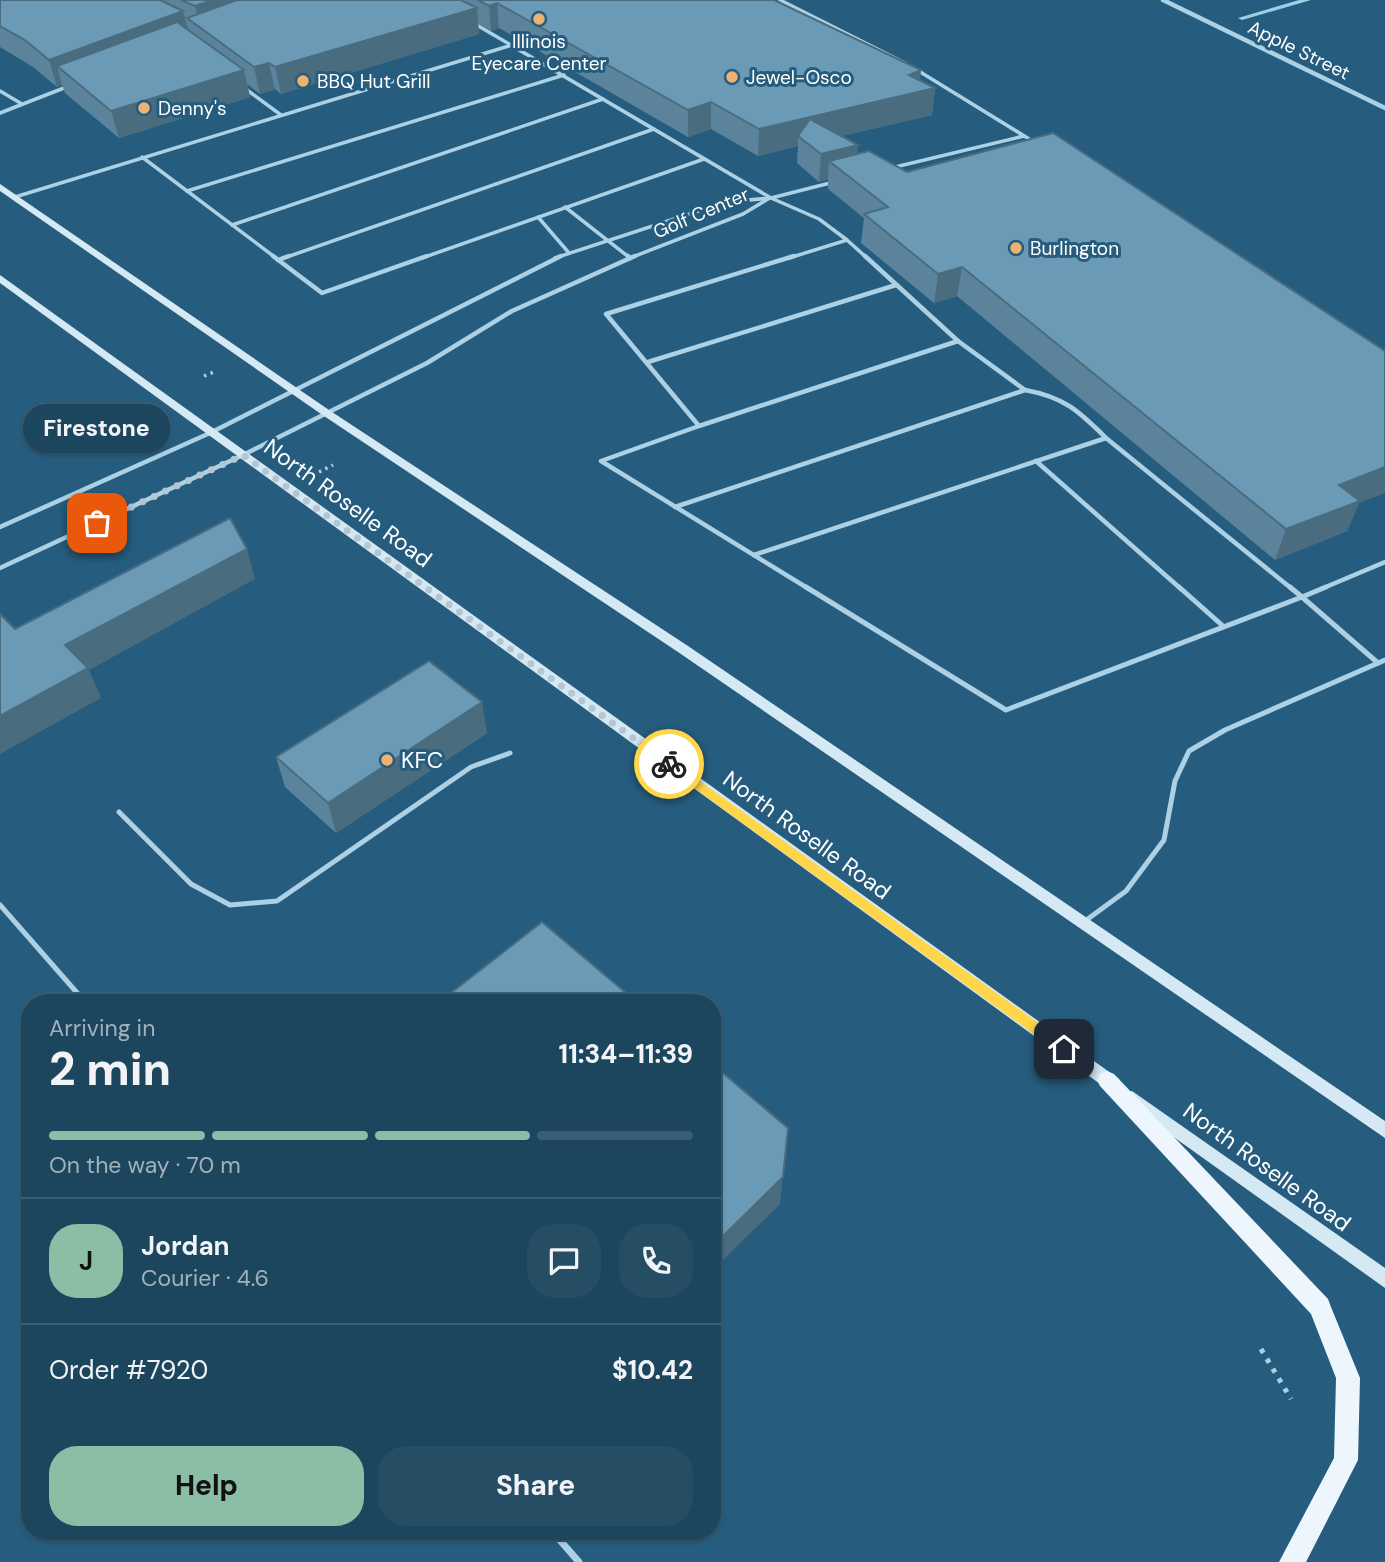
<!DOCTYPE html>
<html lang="en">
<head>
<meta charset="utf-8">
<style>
  :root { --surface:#1c465e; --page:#254d64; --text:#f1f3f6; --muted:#a0b1bc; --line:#3a5e73; --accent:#8abfa5 }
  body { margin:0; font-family:"DM Sans",sans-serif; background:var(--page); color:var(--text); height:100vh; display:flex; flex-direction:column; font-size:26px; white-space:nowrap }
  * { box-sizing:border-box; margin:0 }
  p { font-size:23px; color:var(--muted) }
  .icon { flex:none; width:38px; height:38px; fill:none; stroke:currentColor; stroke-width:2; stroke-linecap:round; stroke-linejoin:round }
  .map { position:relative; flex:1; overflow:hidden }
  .drawer { position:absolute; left:21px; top:994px; width:700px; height:546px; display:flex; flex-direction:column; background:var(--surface); border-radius:28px; box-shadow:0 2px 5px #0004,0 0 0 2px var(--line) }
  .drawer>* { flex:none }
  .pin { position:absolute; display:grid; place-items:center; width:60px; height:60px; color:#fff; margin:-30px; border-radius:14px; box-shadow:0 4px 10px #0006 }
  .courier { position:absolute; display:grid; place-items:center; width:70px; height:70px; margin:-35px; border:5px solid #ffd54a; border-radius:50%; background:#fff; color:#222; box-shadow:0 2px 9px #0007 }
  .bubble { position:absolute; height:49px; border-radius:24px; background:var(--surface); box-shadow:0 2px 5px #0004,0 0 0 2px var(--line); font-size:23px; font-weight:800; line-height:49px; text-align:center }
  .headline em { font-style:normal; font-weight:800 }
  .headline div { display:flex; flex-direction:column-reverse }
  .headline { display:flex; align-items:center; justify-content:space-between; height:119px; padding:0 28px }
  h1 { font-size:46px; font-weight:800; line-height:52px }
  .bar { display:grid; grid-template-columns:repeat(4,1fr); gap:10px 7px; align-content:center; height:84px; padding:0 28px }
  .bar i { height:9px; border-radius:5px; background:var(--line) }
  .bar .active { background:var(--accent) }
  .bar p { grid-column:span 4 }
  .line { display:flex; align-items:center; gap:18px; padding:0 28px; border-top:2px solid var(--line) }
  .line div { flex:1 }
  .round { display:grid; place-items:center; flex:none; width:74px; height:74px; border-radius:28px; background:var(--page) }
  .primary-button { display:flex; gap:14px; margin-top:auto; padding:14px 28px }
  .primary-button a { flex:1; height:80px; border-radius:28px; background:var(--accent); color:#111; font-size:28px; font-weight:800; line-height:80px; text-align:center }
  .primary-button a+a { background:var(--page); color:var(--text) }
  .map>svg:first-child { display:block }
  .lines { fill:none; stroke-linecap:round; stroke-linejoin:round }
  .stream { fill:#a0cee6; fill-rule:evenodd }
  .path-far1 { stroke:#acd1e5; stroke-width:3.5; stroke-dasharray:2.5 4.5; stroke-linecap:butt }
  .path { stroke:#acd1e5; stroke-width:5; stroke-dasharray:4.5 7; stroke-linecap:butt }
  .service-far3 { stroke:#acd1e5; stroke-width:3.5 }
  .service-far2 { stroke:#acd1e5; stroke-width:4.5 }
  .service-far1 { stroke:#acd1e5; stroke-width:5 }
  .service { stroke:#acd1e5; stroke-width:7 }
  .minor { stroke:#acd1e5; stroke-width:4.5 }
  .secondary { fill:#d5e9f5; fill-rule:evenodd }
  .primary { fill:#edf6fd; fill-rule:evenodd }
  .wall { fill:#5b849c }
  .shaded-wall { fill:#4a6c7f }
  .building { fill:#6a9ab5; stroke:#4a6c7f; stroke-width:2 }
  .route { fill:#ffd54a }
  .done { stroke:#b3c6d2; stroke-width:7; stroke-dasharray:0 12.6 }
  .poi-dot { fill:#eeb371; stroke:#265d7e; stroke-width:2.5 }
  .labels { text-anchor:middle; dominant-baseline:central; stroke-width:6; stroke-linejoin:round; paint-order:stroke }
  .far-poi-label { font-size:19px; fill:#fff; stroke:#265d7e; text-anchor:start }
  .far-street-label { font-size:19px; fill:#fff; stroke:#265d7e }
  .street-label { font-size:23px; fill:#fff; stroke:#265d7e }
  .poi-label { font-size:23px; fill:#fff; stroke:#265d7e; text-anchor:start }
</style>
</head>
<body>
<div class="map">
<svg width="1385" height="1562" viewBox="0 0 1385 1562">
  <rect width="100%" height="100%" fill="#265d7e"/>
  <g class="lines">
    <polygon class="stream" points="1299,0 1311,0 1242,20 1238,18"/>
    <g class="path-far1">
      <polyline points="204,376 216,371"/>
      <polyline points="319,472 333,465"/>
    </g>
    <polyline class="path" points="1261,1349 1291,1399"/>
    <g class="service-far3">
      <polyline points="780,0 905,63"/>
      <polyline points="475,24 771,198 819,219 847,240 789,258"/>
      <polyline points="917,70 1034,142"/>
      <polyline points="243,87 281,115"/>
      <polyline points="0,91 22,104"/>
      <polyline points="0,113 69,86"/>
      <polyline points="142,157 276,258"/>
      <polyline points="891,168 1024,136"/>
      <polyline points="187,191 564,75"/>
      <polyline points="15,197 512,45"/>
      <polyline points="565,207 630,258"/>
      <polyline points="538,217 569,253"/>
      <polyline points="232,225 603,99"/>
      <polyline points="847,240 867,258"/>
      <polyline points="284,258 654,129"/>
      <polyline points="422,258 704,159"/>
      <polyline points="555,258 726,202 771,198 834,182"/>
      <polyline points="630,258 743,214 768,199"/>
    </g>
    <g class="service-far2">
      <polyline points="273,256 322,293 427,256"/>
      <polyline points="628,256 630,258"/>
      <polyline points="794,256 606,314 699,426 601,461 809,589"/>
      <polyline points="278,260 289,256"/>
      <polyline points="648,362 896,285"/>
      <polyline points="699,426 958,341 865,256"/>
      <polyline points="1106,438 1292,589"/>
      <polyline points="1036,461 1181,589"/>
      <polyline points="675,507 1025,390 958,341"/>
      <polyline points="0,527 210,433 561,256"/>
      <path d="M754 555 1106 438C1079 411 1064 397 1025 390"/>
      <polyline points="0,568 243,455 427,363 512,311 635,256"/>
      <polyline points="1321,589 1385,562"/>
    </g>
    <g class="service-far1">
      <polyline points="806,587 1006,710 1302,597 1378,663"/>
      <polyline points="1179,587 1223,626"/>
      <polyline points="1290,587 1302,597 1326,587"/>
      <polyline points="119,812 191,884 230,905 277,901 471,767 510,753"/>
      <polyline points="0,905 86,1003"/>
      <polyline points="1085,921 1126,891 1164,840 1175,781 1189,751 1225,730 1385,660"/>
    </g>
    <polyline class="service" points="552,1531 579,1562"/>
    <polyline class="minor" points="1163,0 1385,108"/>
    <g class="secondary">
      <polygon points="0,184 329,410 688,646 1385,1121 1385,1138 678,652 321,414 0,191"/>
      <polygon points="0,275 1119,1079 1121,1084 1119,1089 1113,1091 1107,1089 0,283"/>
      <polygon points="1132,1091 1385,1268 1385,1288 1126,1103 1124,1098 1126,1093"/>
    </g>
    <polygon class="primary" points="1107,1071 1114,1074 1328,1299 1331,1307 1360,1378 1358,1460 1306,1562 1279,1562 1334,1458 1336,1378 1311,1314 1100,1086 1097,1080 1100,1074"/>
  </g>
  <g class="wall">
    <polygon points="0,0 774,0 935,88 932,115 841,136 857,154 1359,503 1347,531 1275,560 957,296 934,303 861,243 864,218 828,189 828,179 819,182 797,163 798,146 758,156 711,129 688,137 499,28 491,31 478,24 479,34 281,94 275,89 260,94 247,84 250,97 119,138 65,93 62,85 57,87 33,67 0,47"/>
    <polygon points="487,733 336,833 285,787 276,757"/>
  </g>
  <g class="shaded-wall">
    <polygon points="213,0 288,0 200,28 195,6"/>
    <polygon points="497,3 499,28 491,31 489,6"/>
    <polygon points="477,8 479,34 281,94 275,67"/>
    <polygon points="183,11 190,36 57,66 62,85 57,87 49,60"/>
    <polygon points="269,63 275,89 260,94 254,67"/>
    <polygon points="244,70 250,97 119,138 111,111"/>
    <polygon points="921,70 919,92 935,88 932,115 808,144 798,136 798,146 758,156 759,129"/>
    <polygon points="711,102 711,129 688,137 688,110"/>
    <polygon points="858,145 855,173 829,161 828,179 819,182 821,154"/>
    <polygon points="962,267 957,296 934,303 938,274"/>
    <polygon points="1385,467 1385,493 1359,503 1347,531 1275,560 1286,529 1339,485"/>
    <polygon points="247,549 255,579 89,670 101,698 0,754 0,716 65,645"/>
    <polygon points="482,702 487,733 336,833 328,803"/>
    <polygon points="788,1128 780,1204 712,1271 712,1247"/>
  </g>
  <g class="building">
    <polygon points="0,0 160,0 183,11 49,60 25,40 0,26"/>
    <polygon points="181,0 213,0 195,6"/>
    <polygon points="237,0 461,0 477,8 275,67 269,63 254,67 187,18"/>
    <polygon points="478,0 774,0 921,70 909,75 935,88 759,129 711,102 688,110 497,3 489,6"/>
    <polygon points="177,22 244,70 111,111 57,66"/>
    <polygon points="810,119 858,145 821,154 798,136"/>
    <polygon points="1053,133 1385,351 1385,467 1339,485 1360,501 1286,529 962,267 938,274 864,214 888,207 829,161 869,151 907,172"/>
    <polygon points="230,518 247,549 65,645 88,668 0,716 0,614 15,629"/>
    <polygon points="429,661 482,702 328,803 276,757"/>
    <polygon points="542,922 638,1003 438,1003"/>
    <polygon points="712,1064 788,1128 783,1177 712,1247"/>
  </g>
  <polygon class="route" points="669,759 1069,1045 1069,1053 1060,1053 665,767 665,761"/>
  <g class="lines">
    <polyline class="done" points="97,523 243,455 669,764"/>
  </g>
  <g class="poi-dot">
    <circle cx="539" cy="19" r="7"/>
    <circle cx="732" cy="77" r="7"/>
    <circle cx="303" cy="81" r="7"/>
    <circle cx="144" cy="108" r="7"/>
    <circle cx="1016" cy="248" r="7"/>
    <circle cx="387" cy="760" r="7"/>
  </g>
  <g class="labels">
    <g class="far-poi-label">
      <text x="539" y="41" text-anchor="middle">Illinois<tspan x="539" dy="22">Eyecare Center</tspan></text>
      <text x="746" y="77">Jewel-Osco</text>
      <text x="317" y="81">BBQ Hut Grill</text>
      <text x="158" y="108">Denny's</text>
      <text x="1030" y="248">Burlington</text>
    </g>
    <g class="far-street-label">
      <text transform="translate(1299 50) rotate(26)">Apple Street</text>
      <text transform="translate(701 213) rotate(-23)">Golf Center</text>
    </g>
    <g class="street-label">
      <text transform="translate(348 503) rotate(36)">North Roselle Road</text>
      <text transform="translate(807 835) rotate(36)">North Roselle Road</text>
      <text transform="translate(1267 1167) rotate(36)">North Roselle Road</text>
    </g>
    <g class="poi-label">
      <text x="401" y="760">KFC</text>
    </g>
  </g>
</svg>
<div class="pin" style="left:97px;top:523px;background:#ea580c"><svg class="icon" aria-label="bag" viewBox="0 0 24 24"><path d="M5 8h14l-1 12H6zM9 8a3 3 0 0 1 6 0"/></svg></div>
<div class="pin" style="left:1064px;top:1049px;background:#1f2937"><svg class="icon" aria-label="home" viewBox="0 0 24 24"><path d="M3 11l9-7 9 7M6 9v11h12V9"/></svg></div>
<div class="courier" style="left:669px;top:764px"><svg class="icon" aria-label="bike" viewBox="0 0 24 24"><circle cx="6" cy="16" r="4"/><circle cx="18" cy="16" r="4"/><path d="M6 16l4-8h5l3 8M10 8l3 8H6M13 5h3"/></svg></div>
<div class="bubble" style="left:23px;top:404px;width:147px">Firestone</div>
<section class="drawer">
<div class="headline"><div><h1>2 min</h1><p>Arriving in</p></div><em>11:34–11:39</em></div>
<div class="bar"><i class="active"></i><i class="active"></i><i class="active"></i><i></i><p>On the way · 70 m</p></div>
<div class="line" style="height:126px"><b class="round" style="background:var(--accent);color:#111">J</b><div><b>Jordan</b><p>Courier · 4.6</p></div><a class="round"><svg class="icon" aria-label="chat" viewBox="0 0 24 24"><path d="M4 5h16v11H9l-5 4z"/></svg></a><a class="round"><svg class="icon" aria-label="phone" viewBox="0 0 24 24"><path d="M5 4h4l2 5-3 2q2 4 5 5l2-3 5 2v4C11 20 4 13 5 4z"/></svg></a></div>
<div class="line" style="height:91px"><div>Order #7920</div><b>$10.42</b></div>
<div class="primary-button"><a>Help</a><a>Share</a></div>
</section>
</div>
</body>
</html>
